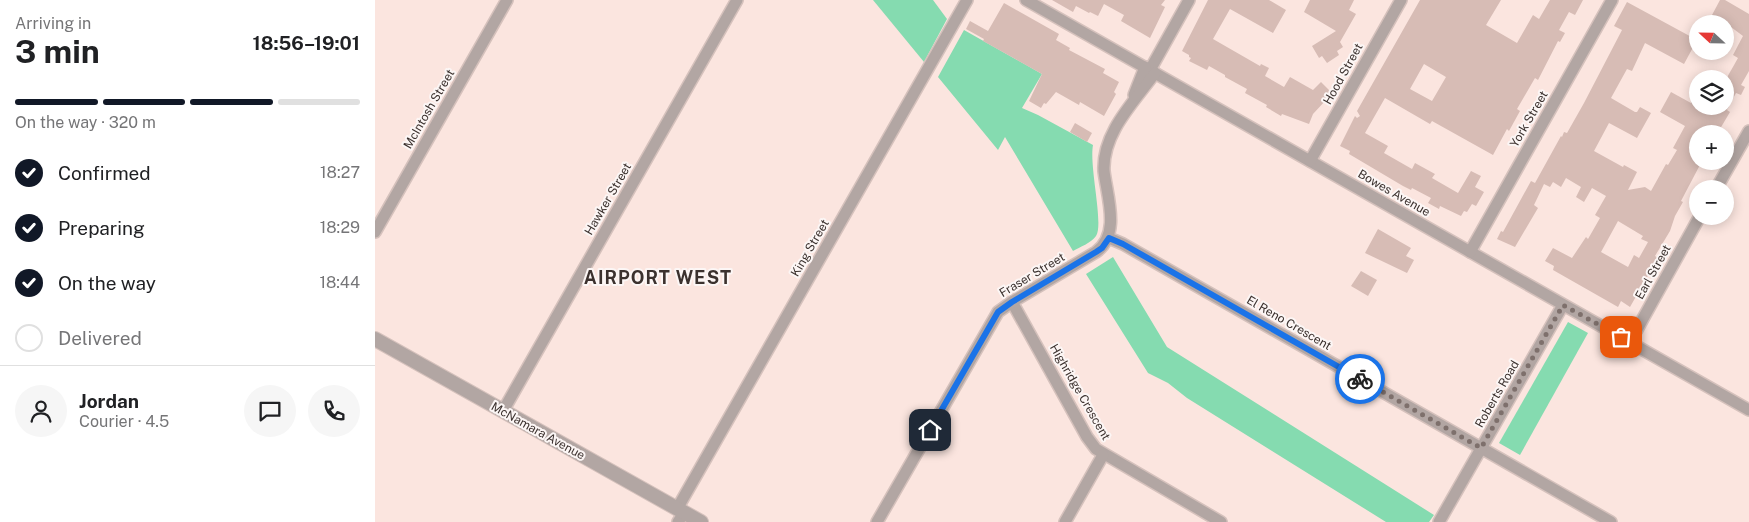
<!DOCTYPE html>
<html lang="en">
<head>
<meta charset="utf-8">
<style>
  :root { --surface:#fff; --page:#f6f6f6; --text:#202124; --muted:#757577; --line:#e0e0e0; --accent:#111827 }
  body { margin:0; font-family:"Public Sans",sans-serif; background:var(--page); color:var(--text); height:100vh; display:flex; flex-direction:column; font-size:19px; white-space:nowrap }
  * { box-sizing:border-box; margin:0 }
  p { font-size:16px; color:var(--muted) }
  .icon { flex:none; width:28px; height:28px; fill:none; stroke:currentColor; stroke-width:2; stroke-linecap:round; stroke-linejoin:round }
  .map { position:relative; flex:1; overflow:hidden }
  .drawer { display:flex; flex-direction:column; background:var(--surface); width:375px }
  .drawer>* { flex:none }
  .needle { width:32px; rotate:292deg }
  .fabs { position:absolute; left:1314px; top:15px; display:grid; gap:10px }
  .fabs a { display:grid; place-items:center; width:45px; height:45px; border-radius:50%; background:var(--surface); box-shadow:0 2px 12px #0003; font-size:25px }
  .pin { position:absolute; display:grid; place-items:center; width:42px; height:42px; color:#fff; margin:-21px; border-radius:10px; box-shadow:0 2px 8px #0006 }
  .courier { position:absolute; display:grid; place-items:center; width:50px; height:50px; margin:-25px; border:4px solid #1a73e8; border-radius:50%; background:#fff; color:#222; box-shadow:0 1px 6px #0007 }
  .summary em { font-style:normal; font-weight:700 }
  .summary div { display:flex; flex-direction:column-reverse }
  .summary { display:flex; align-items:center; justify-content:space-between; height:85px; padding:0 15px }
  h1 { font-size:32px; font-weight:700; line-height:38px }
  .bar { display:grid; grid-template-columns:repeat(4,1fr); gap:8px 5px; align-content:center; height:60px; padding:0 15px }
  .bar i { height:6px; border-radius:4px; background:var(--line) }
  .bar .selected { background:var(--accent) }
  .bar p { grid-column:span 4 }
  .line { display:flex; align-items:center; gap:12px; padding:0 15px; border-top:1px solid var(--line) }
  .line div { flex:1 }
  .round { display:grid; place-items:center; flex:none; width:52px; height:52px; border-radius:26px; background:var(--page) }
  ol { padding:0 15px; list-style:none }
  li { display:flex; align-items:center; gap:15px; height:55px }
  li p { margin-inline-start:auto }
  li .icon { padding:5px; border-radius:50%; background:var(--accent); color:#fff; stroke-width:4 }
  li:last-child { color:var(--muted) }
  li i { width:28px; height:28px; border:2px solid var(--line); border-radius:50% }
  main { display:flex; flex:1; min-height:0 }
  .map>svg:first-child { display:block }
  .green { fill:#85dbb0 }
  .building { fill:#d7bcb5; fill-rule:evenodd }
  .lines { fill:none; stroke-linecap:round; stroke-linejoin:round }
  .minor-casing { stroke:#d5c1bc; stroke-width:14 }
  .tertiary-casing { stroke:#d5c1bc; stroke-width:16 }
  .minor { stroke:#b2a6a3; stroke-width:11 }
  .tertiary { stroke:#b2a6a3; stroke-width:14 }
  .done { stroke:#7e706c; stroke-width:5; stroke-dasharray:0 9 }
  .route { stroke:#1a73e8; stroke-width:6 }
  .labels { text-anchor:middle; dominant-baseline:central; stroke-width:4; stroke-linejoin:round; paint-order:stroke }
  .street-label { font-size:12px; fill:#3b312e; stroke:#fcf6f5 }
  .district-label { font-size:18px; font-weight:bold; letter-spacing:1px; fill:#3b312e; stroke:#fcf6f5 }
</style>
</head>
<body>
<main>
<section class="drawer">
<div class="summary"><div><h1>3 min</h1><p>Arriving in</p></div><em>18:56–19:01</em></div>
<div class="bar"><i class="selected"></i><i class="selected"></i><i class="selected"></i><i></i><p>On the way · 320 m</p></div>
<ol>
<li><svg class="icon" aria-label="check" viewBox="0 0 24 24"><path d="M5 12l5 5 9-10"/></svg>Confirmed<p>18:27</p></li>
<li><svg class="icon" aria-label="check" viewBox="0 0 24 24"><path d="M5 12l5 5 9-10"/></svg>Preparing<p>18:29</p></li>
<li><svg class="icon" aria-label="check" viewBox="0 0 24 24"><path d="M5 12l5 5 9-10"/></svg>On the way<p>18:44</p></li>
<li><i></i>Delivered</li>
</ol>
<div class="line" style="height:90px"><a class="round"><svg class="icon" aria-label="person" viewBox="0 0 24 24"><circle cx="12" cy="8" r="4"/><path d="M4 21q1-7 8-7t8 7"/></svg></a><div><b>Jordan</b><p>Courier · 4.5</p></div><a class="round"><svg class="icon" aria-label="chat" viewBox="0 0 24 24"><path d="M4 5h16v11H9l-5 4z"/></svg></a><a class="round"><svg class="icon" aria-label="phone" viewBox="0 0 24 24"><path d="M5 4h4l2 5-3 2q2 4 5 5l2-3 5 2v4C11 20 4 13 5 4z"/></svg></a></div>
</section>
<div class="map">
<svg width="1374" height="522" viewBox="0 0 1374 522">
  <rect width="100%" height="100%" fill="#fbe5df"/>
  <g class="green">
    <polygon points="498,0 558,0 572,19 549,62"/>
    <path d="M589 30 667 74 647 108 663 115 718 145C714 167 729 224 721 236 716 243 705 247 698 251L630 137 623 150 563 77Z"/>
    <polygon points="738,257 792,347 1059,515 1054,522 1011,522 812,398 793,383 773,373 711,274"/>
    <polygon points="1193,322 1213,333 1145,455 1124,443"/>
  </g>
  <g class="building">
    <polygon points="677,0 790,0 786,5 790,7 775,38 746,21 749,15 729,4 723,16 715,12 714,13 701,6 698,12"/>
    <polygon points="833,0 894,0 911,10 898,33 855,9 838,39 885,66 886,64 894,68 890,76 909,87 915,77 938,90 946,82 956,92 949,99 951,100 938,114 934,124 907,114 906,116 891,107 892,105 870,93 872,89 850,77 850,75 834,66 832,70 814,61 816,58 814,57 814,55 807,51"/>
    <polygon points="935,0 979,0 974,10 981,14 965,42 968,47 962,51 964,55 952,63 947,56 944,58 937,46 961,31 929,12"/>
    <path d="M1045 0H1126L1111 25 1142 43 1158 15 1164 19 1175 0H1208L1200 15 1194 12 1184 30 1190 33 1185 42 1183 41 1163 80 1160 78 1142 109 1145 111 1134 131 1132 129 1118 155 1057 121 1055 124 1010 98 990 133 1013 146 1009 153 1037 169 1040 163 1060 174 1057 178 1083 193 1096 171 1106 176 1100 187 1109 192 1101 206 1097 204 1092 212 1089 211 1086 216 1065 206 1064 209 1053 203 1056 198 1037 188 1036 190 1028 186 974 154 975 151 965 146 980 116 982 118 985 116 982 111ZM1049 64 1071 77 1057 101 1035 89Z"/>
    <path d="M1345 0H1350L1374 14V71L1366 85 1370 87 1366 95 1361 93 1352 110 1355 112 1342 134H1322V161H1327L1306 201 1308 202 1300 216 1295 231 1280 256 1283 258 1255 307 1246 301 1243 307 1178 270 1179 266 1170 261 1178 248 1197 258 1211 237 1213 239 1225 218 1220 215 1231 196 1217 188 1209 202 1201 197 1206 187 1191 178 1186 187 1178 182 1175 187 1169 184 1159 205 1163 208 1140 247 1122 239 1126 231 1128 232 1156 181 1160 183 1186 136 1187 137 1189 132 1192 133 1209 103 1247 30 1239 26 1252 2 1322 40 1309 64 1270 43 1257 71 1252 69 1236 98 1260 112H1262L1265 107 1276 113 1262 138 1234 123 1219 151 1248 167 1249 165 1262 172 1253 190 1270 187 1276 191 1291 164 1293 165 1302 150 1298 148 1310 126 1285 112 1296 92 1316 103 1322 91V106H1350V81L1363 58 1358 55 1368 36 1352 24H1336L1340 17 1337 15ZM1243 221 1268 236 1266 239 1273 242 1264 258 1259 255 1253 267 1226 252Z"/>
    <polygon points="629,3 684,34 681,40 695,48 694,50 730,69 728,73 744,82 739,92 741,94 729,116 705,102 704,105 681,92 671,104 669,103 666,108 654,101 667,74 608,41 609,39 591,29 595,21 613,31"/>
    <polygon points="700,123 717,133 712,142 695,132"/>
    <polygon points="1003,229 1036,248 1031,256 1039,260 1032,273 990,253"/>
    <polygon points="986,271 1002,280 993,296 976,286"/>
  </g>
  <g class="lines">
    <g class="minor-casing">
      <g id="minor">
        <polyline points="651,0 1374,410"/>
        <polyline points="775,70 814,0"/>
        <polyline points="759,95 770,67"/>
        <polyline points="935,161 1026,0"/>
        <polyline points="1341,189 1374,131"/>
        <polyline points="0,232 132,0"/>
        <polyline points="734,238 748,244 1236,522"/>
        <polyline points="1095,252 1237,0"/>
        <polyline points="637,302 712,437 721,449 846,522"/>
        <polyline points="1255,342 1325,216"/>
        <polyline points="128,411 362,0"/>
        <polyline points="302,509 592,0"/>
        <polyline points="303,522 309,513"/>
        <path d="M502 522 623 312 637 302 721 252C746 234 732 197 729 171 727 133 759 102 780 73"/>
        <polyline points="690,522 728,455"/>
        <polyline points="1064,522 1188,305"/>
      </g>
    </g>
    <g class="tertiary-casing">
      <polyline id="tertiary" points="0,339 326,522"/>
    </g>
    <use href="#minor" class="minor"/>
    <use href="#tertiary" class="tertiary"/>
  </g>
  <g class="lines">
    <polyline class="done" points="985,379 1106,448 1188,305 1246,337"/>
    <polyline class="route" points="555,430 623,312 637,302 721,252 727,248 734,238 748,244 985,379"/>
  </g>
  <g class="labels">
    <g class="street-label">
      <text transform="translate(968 74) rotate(-61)">Hood Street</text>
      <text transform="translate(54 109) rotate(-60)">McIntosh Street</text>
      <text transform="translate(1154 119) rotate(-60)">York Street</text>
      <text transform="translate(1019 193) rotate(30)">Bowes Avenue</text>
      <text transform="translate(233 199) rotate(-60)">Hawker Street</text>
      <text transform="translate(435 248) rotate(-60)">King Street</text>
      <text transform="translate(1278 272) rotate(-61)">Earl Street</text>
      <text transform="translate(657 275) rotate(-31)">Fraser Street</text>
      <text transform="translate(914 323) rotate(30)">El Reno Crescent</text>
      <text transform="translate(705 392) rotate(60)">Highridge Crescent</text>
      <text transform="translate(1122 394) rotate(-60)">Roberts Road</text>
      <text transform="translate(163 431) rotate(29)">McNamara Avenue</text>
    </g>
    <g class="district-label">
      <text x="283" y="277">AIRPORT WEST</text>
    </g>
  </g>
</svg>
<div class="fabs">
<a><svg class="needle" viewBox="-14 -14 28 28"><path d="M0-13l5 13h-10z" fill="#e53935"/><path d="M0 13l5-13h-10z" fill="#757577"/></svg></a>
<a><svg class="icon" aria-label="layers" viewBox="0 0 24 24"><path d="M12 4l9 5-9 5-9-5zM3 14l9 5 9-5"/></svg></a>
<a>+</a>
<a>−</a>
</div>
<div class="pin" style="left:1246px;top:337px;background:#ea580c"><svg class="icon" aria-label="bag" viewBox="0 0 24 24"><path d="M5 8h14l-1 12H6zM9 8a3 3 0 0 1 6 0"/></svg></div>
<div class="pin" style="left:555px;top:430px;background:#1f2937"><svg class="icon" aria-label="home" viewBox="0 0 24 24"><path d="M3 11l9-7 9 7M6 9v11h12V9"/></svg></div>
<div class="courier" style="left:985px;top:379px"><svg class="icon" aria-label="bike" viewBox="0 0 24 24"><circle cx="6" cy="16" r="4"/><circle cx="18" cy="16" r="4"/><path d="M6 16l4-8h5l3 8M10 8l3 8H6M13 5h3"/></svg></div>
</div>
</main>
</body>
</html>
